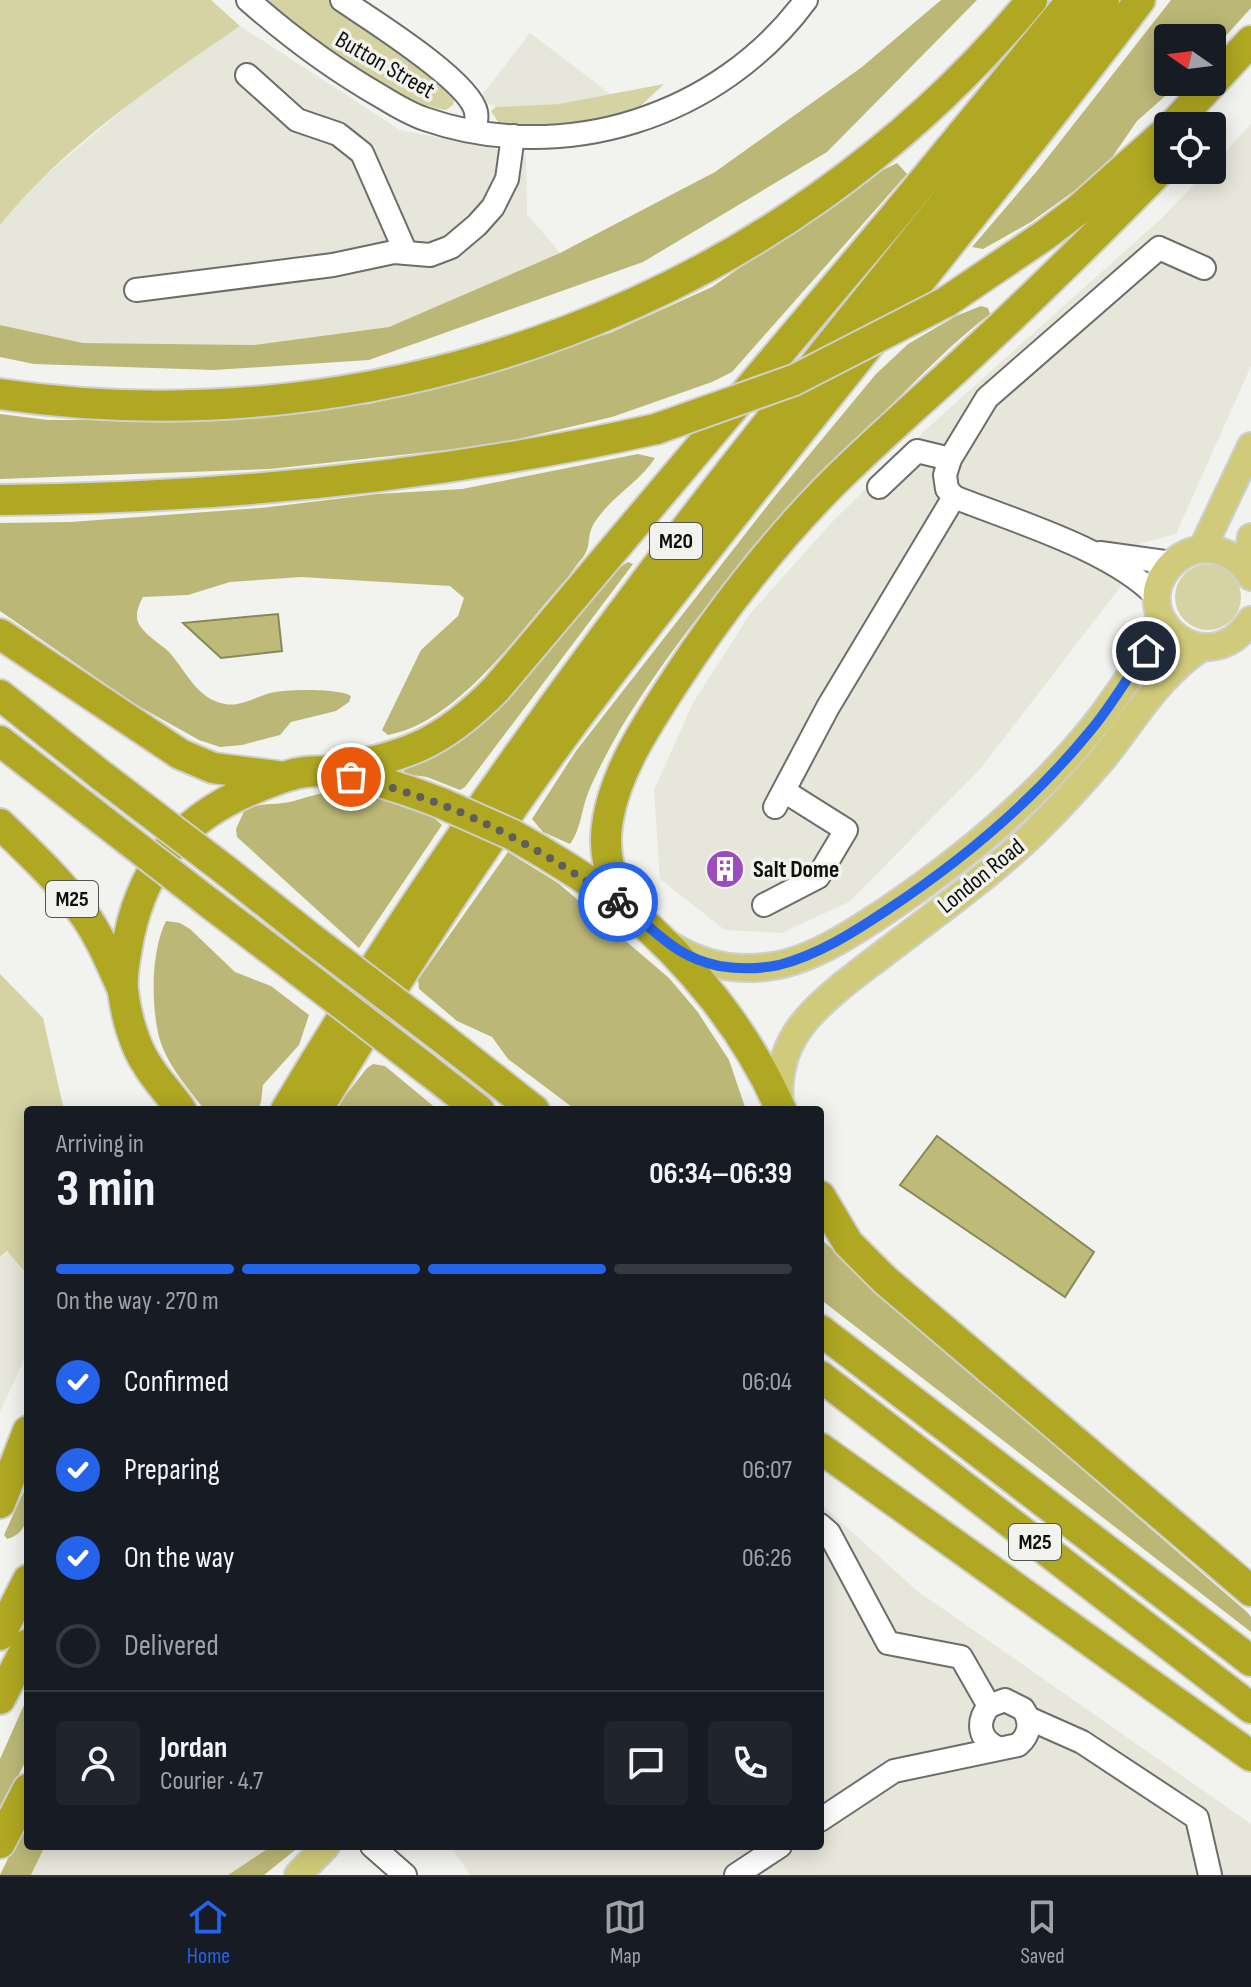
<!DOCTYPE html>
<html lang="en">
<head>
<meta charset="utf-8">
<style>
  :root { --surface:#171b24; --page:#20242c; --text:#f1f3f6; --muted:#9ea1a6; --line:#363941; --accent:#2563eb }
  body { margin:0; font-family:"Sofia Sans Condensed",sans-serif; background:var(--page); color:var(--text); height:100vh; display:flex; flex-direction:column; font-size:30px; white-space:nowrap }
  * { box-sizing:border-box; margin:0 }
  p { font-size:26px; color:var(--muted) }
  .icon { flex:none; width:44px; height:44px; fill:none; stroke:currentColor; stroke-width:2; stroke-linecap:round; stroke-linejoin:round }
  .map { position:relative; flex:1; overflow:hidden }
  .drawer { position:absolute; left:24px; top:1106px; width:800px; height:744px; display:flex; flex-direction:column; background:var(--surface); border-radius:8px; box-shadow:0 4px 20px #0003 }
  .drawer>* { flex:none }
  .needle { width:52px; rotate:284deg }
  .fabs { position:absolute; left:1154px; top:24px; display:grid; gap:16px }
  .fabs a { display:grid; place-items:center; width:72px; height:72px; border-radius:8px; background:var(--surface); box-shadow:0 4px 20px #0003; font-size:40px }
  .pin { position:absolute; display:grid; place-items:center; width:68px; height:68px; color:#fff; margin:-34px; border:4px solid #fff; border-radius:50%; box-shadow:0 2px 8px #0007 }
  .courier { position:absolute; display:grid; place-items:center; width:80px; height:80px; margin:-40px; border:6px solid #2563eb; border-radius:50%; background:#fff; color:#222; box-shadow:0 2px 10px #0007 }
  .head em { font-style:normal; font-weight:700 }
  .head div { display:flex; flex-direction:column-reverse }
  .head { display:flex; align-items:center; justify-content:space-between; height:136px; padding:0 32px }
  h1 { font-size:52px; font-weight:700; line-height:60px }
  .bar { display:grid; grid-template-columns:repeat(4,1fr); gap:12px 8px; align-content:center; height:96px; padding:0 32px }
  .bar i { height:10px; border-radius:6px; background:var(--line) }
  .bar .current { background:var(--accent) }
  .bar p { grid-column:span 4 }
  .line { display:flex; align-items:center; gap:20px; padding:0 32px; border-top:2px solid var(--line) }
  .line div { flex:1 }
  .round { display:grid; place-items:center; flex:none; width:84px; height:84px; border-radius:8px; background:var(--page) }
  ol { padding:0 32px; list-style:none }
  li { display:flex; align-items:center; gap:24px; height:88px }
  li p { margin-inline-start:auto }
  li .icon { padding:8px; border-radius:50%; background:var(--accent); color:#fff; stroke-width:4 }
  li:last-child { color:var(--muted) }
  li i { width:44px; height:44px; border:4px solid var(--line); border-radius:50% }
  .dock { display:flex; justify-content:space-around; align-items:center; height:112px; border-top:2px solid var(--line); background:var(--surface); font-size:22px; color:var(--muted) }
  .dock a { display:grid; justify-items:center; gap:4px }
  .dock .current { color:var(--accent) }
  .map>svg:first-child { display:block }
  .built { fill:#e6e6da }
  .green { fill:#d5d3a4 }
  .forest { fill:#bbb877 }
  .water { fill:#bebb79; stroke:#8a8759; stroke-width:2 }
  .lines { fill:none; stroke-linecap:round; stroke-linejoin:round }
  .minor-casing { stroke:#6d6d69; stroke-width:26 }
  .major-casing { stroke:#cfcfcf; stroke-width:30 }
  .highway-casing { stroke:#cfcfcf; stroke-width:34 }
  .minor { stroke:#fff; stroke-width:22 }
  .major { stroke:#d0cb7a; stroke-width:26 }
  .highway { stroke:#b0a822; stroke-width:30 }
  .highway-bridge-casing { stroke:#cfcfcf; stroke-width:34; stroke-linecap:butt }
  .highway-bridge { stroke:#b0a822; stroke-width:30 }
  .done { stroke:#5e5e5c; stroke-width:8; stroke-dasharray:0 14.4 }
  .route { stroke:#2563eb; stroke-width:10 }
  .labels { text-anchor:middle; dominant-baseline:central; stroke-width:7; stroke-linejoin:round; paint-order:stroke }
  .shield { fill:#f2f2ee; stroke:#535350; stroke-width:2 }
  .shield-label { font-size:22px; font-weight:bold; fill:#0f0f0d }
  .street-label { font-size:24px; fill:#0f0f0d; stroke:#f2f2ee }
  .poi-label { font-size:24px; font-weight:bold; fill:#0f0f0d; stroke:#f2f2ee; text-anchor:start }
</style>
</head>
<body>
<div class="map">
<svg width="1251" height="1875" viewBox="0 0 1251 1875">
  <rect width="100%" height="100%" fill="#f2f2ee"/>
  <g class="built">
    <polygon points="240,26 400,130 526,155 527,214 560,253 389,327 254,345 83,343 0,325 0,225 26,192 138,97"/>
    <polygon points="530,33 613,96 559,104 496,107 479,99"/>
    <polygon points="1251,124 1251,366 1176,534 1139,544 1121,586 981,768 849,902 781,933 725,930 660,879 654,790 693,703 750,614 833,521 932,424 1161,219 1208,170 1212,170 1212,166"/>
    <polygon points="8,1252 28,1278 28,1351 0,1412 0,1258"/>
    <polygon points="820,1503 916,1590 1251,1824 1251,1875 470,1875 451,1846 820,1846"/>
    <polygon points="45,1846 272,1846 228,1875 31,1875"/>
  </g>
  <g class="green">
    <path d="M0 0H211L240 26C156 84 64 145 0 225Z"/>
    <path d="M269 0H334L392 39 455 97 453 105 446 110C408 108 288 33 269 0Z"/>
    <polygon points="664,84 632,114 580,124 548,127 500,125 491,111 496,107 559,104"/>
    <circle cx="1208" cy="597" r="33"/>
    <polygon points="0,974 43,1018 64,1110 28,1110 28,1276 7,1251 0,1257"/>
  </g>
  <g class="forest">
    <polygon points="941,0 977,0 827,152 643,262 369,360 214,370 34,364 0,357 0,325 83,343 254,345 389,327 560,253 715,172 862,67"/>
    <polygon points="1171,0 1251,0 1251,8 1212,51 1212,38 1168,38 1168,82 1181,82 1137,121 1113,156 1091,179 1031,222 983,249 972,247 1037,171"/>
    <polygon points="897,163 907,174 732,372 712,382 612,417 493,445 270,469 0,479 0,414 48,420 204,420 369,404 441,387 610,333 712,287 873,175"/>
    <path d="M981 306 988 308 990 314C953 342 921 376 888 408 790 503 700 603 627 718 614 739 597 771 588 793 581 811 581 829 570 844L543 832 532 819 576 751 775 496 876 374 908 344 956 316Z"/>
    <path d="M638 454 655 458C641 480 616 494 600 515 584 534 593 541 584 556 576 565 570 576 561 585 517 635 457 722 388 735L382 730 421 650 458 616 464 598 450 586 301 577 230 582 188 595 143 597C138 606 134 617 140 626 147 636 159 643 168 651 186 670 196 699 225 704 239 707 254 698 267 694 281 689 339 688 351 696L349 702 336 711 291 722 280 735 242 745 220 747 199 740 133 703 0 611V523L71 522 261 508 377 494 462 489Z"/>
    <polygon points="628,562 633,564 465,787 460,790 427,777 405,774 403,768 610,574"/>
    <path d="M334 792C365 793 420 801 442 825L359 948 237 837 236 829 245 809C260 803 274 805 290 802 305 798 317 793 334 792Z"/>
    <polygon points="508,852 558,883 669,978 697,1011 729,1060 746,1110 576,1110 508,1059 492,1037 457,1021 419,989 418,980 422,974"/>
    <path d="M166 921 180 923 190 929 235 972 271 986 309 1015 299 1045 263 1085 261 1102 258 1110H205C188 1089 166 1063 159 1037 151 1004 151 951 166 921Z"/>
    <polygon points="373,1064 385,1066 438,1110 334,1110 367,1068"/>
    <polygon points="820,1238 906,1317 1247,1612 1251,1617 1251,1632 820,1299"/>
    <path d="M28 1482C28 1503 33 1532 7 1539L4 1535Z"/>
    <polygon points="28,1696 28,1757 0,1810 0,1759"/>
    <polygon points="28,1817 28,1846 45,1846 31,1875 0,1875"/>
    <polygon points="272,1846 300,1846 264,1875 228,1875"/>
  </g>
  <g class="water">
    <polygon points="278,614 282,651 221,658 183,623"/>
    <polygon points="937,1136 1094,1252 1065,1297 900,1185"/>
  </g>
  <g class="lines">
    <g class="minor-casing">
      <g id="minor">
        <path d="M248 0C290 37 333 69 382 97 395 105 410 114 425 119 563 167 720 117 806 0"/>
        <path d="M342 0C370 19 470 81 476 112 477 118 476 125 474 131"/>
        <polyline points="247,75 297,120 338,134 362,153 406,253"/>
        <polyline points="136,290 333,265 394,252 430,255 451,247 477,225 493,207 507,179 513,136"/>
        <polyline points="879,487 917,451 950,459"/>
        <path d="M954 497C1014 521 1113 550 1157 597"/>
        <polyline points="1100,553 1172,563"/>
        <polyline points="775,807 828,707 954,497 947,489 945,475 950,459 987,398 1159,248 1204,268"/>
        <polyline points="764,905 818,877 846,830 784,791"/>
        <path d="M820 1525 829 1533 888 1643 961 1657 989 1706C976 1722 979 1740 998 1748"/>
        <polyline points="1028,1718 1082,1742 1197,1818 1210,1875"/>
        <path d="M820 1820 894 1771 1018 1745C1030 1735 1032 1722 1023 1709L1005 1700 989 1706"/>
        <polyline points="372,1846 405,1875"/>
        <polyline points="736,1875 780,1846"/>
      </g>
    </g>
    <g class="major-casing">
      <g id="major">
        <polyline points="1202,549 1251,446"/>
        <polyline points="1250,574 1248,555 1251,537"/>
        <path d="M1251 577C1241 560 1226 550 1206 549 1192 549 1178 556 1169 567 1125 619 1209 685 1251 620"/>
        <path d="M672 946C700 963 732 971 765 967 808 963 851 934 886 911 962 860 1033 801 1091 730 1118 697 1140 659 1165 624"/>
        <path d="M780 1106C777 1074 785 1045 805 1021 827 995 857 974 883 954 935 914 988 877 1035 832 1059 808 1083 782 1105 756 1135 718 1160 675 1201 648"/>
        <polyline points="298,1875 326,1846"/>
      </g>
    </g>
    <g class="highway-casing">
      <g id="highway">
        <polyline points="1172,126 1251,41"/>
        <polyline points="946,302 1045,235 1078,210 1168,130"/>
        <path d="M0 394C386 450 783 301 1032 0"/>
        <path d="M0 500C221 498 440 477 656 429"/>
        <polyline points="0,634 180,754 213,768 277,776"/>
        <polyline points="0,695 102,776"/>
        <polyline points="0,741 84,806"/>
        <path d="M327 771C405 756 439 747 496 689L894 217 1072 0"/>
        <path d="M0 824C28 851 58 879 81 910 99 934 110 961 122 988"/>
        <path d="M539 850C568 868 599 886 626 908 690 961 748 1033 781 1110"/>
        <polyline points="229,873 312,939"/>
        <polyline points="208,902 299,971"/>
        <path d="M624 906C610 878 602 851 608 819 616 772 645 728 670 689 715 619 765 553 823 493 871 444 923 400 973 353 1040 291 1104 227 1168 162"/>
        <polyline points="441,1037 534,1110"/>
        <polyline points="425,1068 479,1110"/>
        <path d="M181 1110C171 1095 157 1081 148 1066 134 1046 126 1015 123 991 121 973 126 954 129 936 145 860 187 815 258 787 273 781 288 774 305 772 342 767 405 789 441 803"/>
        <path d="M286 1110C414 895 559 692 712 495 841 328 977 167 1104 0"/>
        <path d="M317 1110C406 964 499 819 603 683 778 452 965 231 1140 0"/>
        <polyline points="820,1196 848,1243 885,1280 1251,1591"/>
        <polyline points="820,1330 1251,1661"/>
        <polyline points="820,1376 1251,1708"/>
        <polyline points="820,1448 1251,1756"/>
        <polyline points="0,1503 28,1431"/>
        <polyline points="0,1635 28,1580"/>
        <polyline points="0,1699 28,1644"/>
        <polyline points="0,1843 28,1789"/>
      </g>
    </g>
    <use href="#minor" class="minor"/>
    <use href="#major" class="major"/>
    <use href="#highway" class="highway"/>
    <g class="highway-bridge-casing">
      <g id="highway-bridge">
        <polyline points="656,429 794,380 946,302"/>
        <polyline points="102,776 229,873"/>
        <polyline points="441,803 513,835 539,850"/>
        <polyline points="84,806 208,902"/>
        <polyline points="312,939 441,1037"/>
        <polyline points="299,971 425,1068"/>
      </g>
    </g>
    <use href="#highway-bridge" class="highway-bridge"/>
  </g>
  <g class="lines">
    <path class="done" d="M351 777C457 802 528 841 618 902"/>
    <path class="route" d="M618 902C654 927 671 956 719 966 738 969 760 969 779 965 818 955 854 932 887 910 963 860 1033 801 1091 730 1111 706 1128 677 1146 651"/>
  </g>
  <defs>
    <g id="building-disc" transform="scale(2)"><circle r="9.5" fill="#9d4cbc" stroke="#f2f2ee"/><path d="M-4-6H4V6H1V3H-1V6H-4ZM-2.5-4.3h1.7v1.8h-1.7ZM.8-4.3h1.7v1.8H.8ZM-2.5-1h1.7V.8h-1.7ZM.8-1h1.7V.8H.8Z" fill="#fff"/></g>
  </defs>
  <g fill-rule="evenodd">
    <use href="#building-disc" x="725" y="869"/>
  </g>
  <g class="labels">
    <g class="shield">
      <rect x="650" y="523" width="52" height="36" rx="6"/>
      <rect x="46" y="881" width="52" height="36" rx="6"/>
      <rect x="1009" y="1524" width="52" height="36" rx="6"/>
    </g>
    <g class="shield-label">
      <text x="676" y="541">M20</text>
      <text x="72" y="899">M25</text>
      <text x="1035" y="1542">M25</text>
    </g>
    <g class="street-label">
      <text transform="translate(385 65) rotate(30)">Button Street</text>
      <text transform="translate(981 876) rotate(-39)">London Road</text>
    </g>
    <g class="poi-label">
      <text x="753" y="869">Salt Dome</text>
    </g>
  </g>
</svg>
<div class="fabs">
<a><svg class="needle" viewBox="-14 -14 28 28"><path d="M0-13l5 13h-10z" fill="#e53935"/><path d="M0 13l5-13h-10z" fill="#9ea1a6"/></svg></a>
<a><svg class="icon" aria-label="locate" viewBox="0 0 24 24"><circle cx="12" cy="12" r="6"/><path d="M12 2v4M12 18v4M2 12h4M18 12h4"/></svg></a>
</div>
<div class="pin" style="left:351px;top:777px;background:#ea580c"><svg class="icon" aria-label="bag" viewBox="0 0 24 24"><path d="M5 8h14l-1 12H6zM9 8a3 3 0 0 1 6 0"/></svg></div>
<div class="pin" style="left:1146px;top:651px;background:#1f2937"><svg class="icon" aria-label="home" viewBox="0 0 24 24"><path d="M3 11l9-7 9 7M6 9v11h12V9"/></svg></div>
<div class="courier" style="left:618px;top:902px"><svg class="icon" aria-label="bike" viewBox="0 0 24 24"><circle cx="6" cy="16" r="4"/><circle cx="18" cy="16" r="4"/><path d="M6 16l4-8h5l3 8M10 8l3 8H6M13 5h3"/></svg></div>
<section class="drawer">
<div class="head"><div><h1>3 min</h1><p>Arriving in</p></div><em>06:34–06:39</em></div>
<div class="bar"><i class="current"></i><i class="current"></i><i class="current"></i><i></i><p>On the way · 270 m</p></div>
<ol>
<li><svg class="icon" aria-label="check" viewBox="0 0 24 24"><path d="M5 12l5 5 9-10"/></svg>Confirmed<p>06:04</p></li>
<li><svg class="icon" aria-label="check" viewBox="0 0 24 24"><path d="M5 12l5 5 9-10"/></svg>Preparing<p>06:07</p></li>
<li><svg class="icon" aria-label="check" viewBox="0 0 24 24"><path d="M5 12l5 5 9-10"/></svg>On the way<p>06:26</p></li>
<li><i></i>Delivered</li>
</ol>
<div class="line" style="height:144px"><a class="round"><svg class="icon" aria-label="person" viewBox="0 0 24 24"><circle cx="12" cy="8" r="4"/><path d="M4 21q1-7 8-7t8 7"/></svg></a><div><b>Jordan</b><p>Courier · 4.7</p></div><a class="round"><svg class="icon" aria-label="chat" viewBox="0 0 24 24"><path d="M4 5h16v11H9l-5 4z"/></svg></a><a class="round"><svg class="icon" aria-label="phone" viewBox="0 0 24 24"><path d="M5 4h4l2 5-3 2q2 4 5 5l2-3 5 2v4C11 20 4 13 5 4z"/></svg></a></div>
</section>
</div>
<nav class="dock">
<a class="current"><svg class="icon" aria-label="home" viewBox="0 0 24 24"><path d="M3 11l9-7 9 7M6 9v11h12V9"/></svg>Home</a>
<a><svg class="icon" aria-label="map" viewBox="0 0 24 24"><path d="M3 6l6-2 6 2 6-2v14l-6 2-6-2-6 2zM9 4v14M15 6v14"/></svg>Map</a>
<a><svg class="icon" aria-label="saved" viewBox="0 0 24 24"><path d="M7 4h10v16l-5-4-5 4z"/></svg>Saved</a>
</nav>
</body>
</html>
